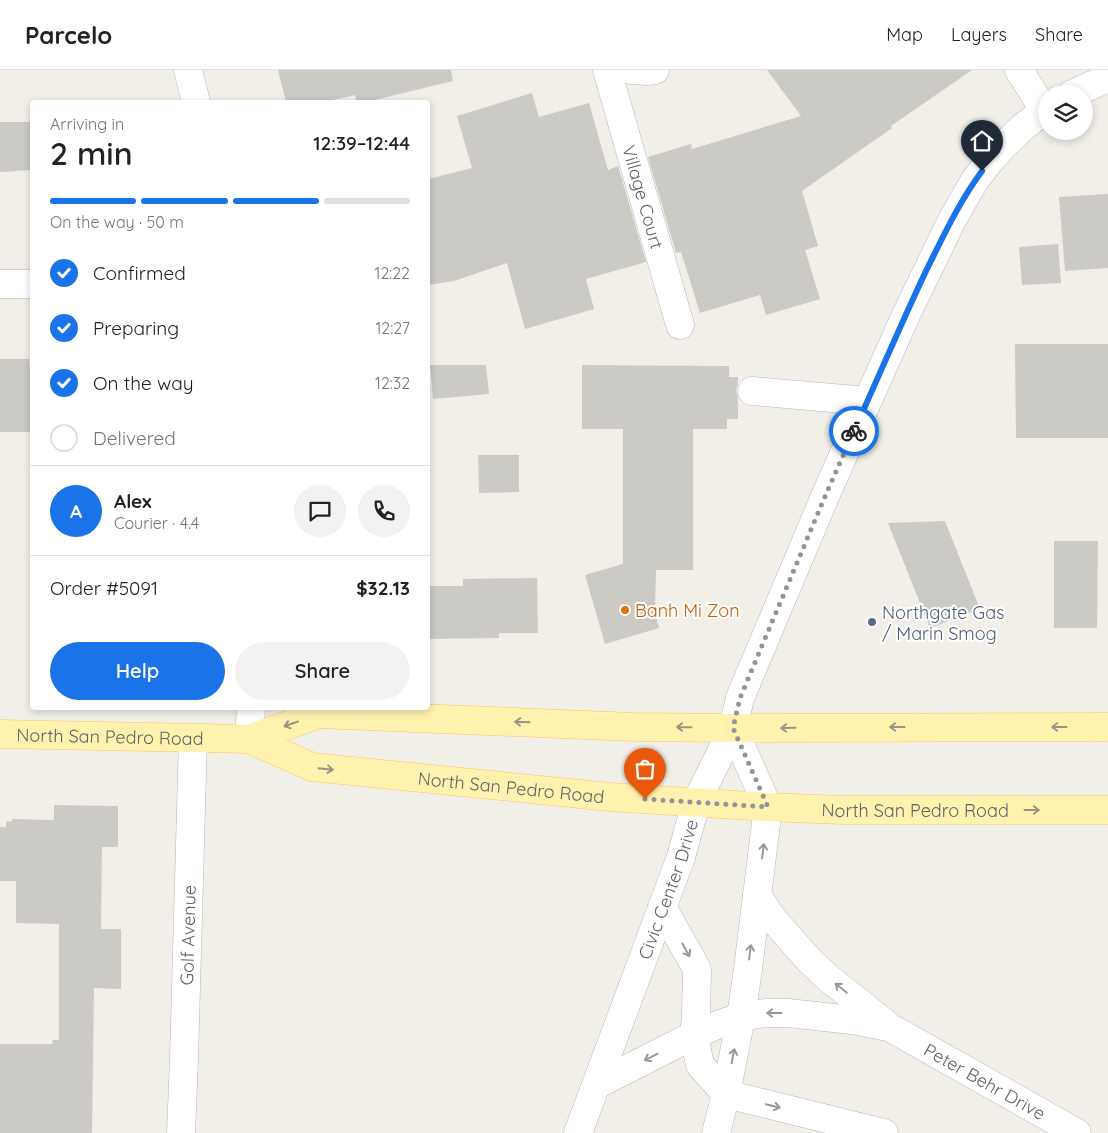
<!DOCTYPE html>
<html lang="en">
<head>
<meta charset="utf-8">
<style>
  :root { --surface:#fff; --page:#f2f2f2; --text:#222; --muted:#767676; --line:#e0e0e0; --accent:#1a73e8 }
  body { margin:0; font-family:Quicksand,sans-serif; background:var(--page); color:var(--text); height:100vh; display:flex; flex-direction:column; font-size:19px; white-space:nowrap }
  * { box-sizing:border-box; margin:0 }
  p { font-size:16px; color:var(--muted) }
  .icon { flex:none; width:28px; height:28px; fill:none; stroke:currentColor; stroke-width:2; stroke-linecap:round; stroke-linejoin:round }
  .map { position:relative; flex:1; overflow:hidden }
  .details { position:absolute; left:30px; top:30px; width:400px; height:610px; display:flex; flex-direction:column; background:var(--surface); border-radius:5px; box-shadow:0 2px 8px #0003 }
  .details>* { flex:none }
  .buttons { position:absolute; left:1038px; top:15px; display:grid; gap:10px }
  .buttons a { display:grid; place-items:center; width:55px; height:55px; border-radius:50%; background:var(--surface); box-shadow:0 2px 8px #0003; font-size:25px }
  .pin { position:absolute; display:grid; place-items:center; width:42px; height:42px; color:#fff; margin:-51px -21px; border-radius:50% 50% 50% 0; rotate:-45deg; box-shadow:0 0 5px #0007 }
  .pin .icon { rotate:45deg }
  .courier { position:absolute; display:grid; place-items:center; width:50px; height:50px; margin:-25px; border:4px solid #1a73e8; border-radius:50%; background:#fff; color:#222; box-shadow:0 1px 6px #0007 }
  .summary em { font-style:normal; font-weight:600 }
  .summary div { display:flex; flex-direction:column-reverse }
  .summary { display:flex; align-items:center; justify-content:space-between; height:85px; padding:0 20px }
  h1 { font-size:32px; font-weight:600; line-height:38px }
  .bar { display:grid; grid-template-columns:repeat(4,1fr); gap:8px 5px; align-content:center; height:60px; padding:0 20px }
  .bar i { height:6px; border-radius:4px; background:var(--line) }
  .bar .selected { background:var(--accent) }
  .bar p { grid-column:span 4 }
  .line { display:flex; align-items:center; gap:12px; padding:0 20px; border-top:1px solid var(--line) }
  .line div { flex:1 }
  .round { display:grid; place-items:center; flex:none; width:52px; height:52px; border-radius:26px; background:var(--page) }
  ol { padding:0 20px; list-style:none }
  li { display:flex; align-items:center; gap:15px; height:55px }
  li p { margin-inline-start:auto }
  li .icon { padding:5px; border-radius:50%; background:var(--accent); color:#fff; stroke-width:4 }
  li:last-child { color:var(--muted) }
  li i { width:28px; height:28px; border:2px solid var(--line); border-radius:50% }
  .cta { display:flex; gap:10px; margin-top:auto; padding:10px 20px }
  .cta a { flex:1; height:58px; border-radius:30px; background:var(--accent); color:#fff; font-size:20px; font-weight:600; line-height:58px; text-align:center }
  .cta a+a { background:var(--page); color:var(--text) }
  header { display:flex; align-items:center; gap:30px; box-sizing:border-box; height:70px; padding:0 25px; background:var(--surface); border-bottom:1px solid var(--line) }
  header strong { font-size:24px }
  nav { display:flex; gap:28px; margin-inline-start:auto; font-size:18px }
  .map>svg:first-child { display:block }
  .building { fill:#cccac5 }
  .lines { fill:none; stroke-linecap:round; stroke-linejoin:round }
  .minor-casing { stroke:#b5b8bc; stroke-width:29 }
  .major-casing { stroke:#f2c960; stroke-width:29 }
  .minor { stroke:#fff; stroke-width:28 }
  .major { stroke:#fff2af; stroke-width:28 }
  .oneway { stroke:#979581 }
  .oneway2 { stroke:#979a9d }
  .done { stroke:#929495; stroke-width:5; stroke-dasharray:0 9 }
  .route { stroke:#1a73e8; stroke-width:6 }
  .food-dot { fill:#e8710a; stroke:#fff; stroke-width:2 }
  .service-dot { fill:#5c6f8a; stroke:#fff; stroke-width:2 }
  .labels { text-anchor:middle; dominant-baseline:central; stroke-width:4; stroke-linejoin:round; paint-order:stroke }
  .street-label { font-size:18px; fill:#5f6368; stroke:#fff }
  .food-label { font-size:18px; fill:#c56008; stroke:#fff; text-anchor:start }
  .service-label { font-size:18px; fill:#4e5e75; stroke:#fff; text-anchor:start }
</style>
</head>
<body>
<header>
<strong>Parcelo</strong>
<nav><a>Map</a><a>Layers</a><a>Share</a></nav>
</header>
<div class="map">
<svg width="1108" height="1063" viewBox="0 0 1108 1063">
  <rect width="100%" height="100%" fill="#f1efe8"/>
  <g class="building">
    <polygon points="278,0 451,0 453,11 366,32 356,32 355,25 324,32 286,32"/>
    <polygon points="767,0 972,0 891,56 892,58 802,121 818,176 805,180 820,229 766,245 760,225 700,243 681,182 676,183 648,87 691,74 692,79 801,46"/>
    <polygon points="532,23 539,47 589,33 608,100 618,96 646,192 586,209 594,239 525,259 507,193 454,211 428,215 428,109 472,98 457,46"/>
    <polygon points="0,52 32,52 32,100 0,102"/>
    <polygon points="1108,124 1108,198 1065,201 1059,127"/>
    <polygon points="1058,174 1061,213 1022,215 1019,177"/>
    <polygon points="1015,274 1108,274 1108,368 1016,368"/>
    <polygon points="0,289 29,289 30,301 32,301 32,362 0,362"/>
    <polygon points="430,295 486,295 489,324 433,329"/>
    <polygon points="582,295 729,296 729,307 738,307 738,315 736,320 738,328 738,349 727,349 727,359 693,359 693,500 656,500 655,543 659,558 605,574 585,505 623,494 623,359 582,359"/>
    <polygon points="478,385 519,385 519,422 479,423"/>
    <polygon points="945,451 980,539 930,558 888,453"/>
    <polygon points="1054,471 1098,471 1097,558 1054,558"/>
    <polygon points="537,508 538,563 499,563 499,568 428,569 428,516 463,516 463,509"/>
    <polygon points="54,735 118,736 118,777 102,777 101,859 121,859 121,919 94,918 92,1063 0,1063 0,974 53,974 52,970 59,970 59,854 16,853 16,811 0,811 0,757 6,757 6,752 12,751 12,749 54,750"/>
  </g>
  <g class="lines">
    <g class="minor-casing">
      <g id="minor">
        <polyline points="188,0 196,32"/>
        <path id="s1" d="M607 0 680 255"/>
        <polyline points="631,0 647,1 655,0"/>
        <polyline points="1019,0 1044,40"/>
        <polyline points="1072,24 1108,8"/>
        <polyline points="0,214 32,214"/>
        <polyline points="752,321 867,331"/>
        <polyline points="249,669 251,638"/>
        <path id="s2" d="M757 825 772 848 809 890 827 907 891 958 1077 1063"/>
        <polyline points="662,837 697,899 696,947 694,965 700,995 726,1024 884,1063"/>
        <polyline points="596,1015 694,965 717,955 741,947 765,943 788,943 852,950 888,957"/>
        <path id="s3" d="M181 1063 184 989 193 668"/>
        <path id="s4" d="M578 1063 681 787 696 733 733 658 740 628 826 424 906 245 952 150 975 110 989 92 1004 75 1023 57 1046 39"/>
        <polyline points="716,1063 726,1024 741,947 748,899 768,737 733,658"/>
      </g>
    </g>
    <g class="major-casing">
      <g id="major">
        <path id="s5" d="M0 664 249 669 319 644 634 657 733 658 1108 657"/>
        <path id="s6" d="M249 669 312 697 610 727 768 737 843 740H1108"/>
      </g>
    </g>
    <use href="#minor" class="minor"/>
    <use href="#major" class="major"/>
  </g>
  <defs><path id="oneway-shaft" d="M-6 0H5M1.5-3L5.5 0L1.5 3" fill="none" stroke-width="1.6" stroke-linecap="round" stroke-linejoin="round" transform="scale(1.25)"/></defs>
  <g class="oneway">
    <use href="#oneway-shaft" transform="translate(522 652) rotate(-178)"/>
    <use href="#oneway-shaft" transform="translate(291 654) rotate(161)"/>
    <use href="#oneway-shaft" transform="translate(684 657) rotate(-179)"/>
    <use href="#oneway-shaft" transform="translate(897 657) rotate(-180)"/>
    <use href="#oneway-shaft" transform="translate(1059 657) rotate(180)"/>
    <use href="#oneway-shaft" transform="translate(788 658) rotate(179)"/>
    <use href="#oneway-shaft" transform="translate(326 699) rotate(6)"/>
    <use href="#oneway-shaft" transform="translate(1032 740)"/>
  </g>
  <g class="oneway2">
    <use href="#oneway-shaft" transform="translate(763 781) rotate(-83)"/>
    <use href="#oneway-shaft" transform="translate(686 880) rotate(61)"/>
    <use href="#oneway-shaft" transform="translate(750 882) rotate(-83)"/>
    <use href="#oneway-shaft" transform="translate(841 918) rotate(-141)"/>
    <use href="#oneway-shaft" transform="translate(774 943) rotate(-180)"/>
    <use href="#oneway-shaft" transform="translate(733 986) rotate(-79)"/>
    <use href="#oneway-shaft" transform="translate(651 987) rotate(153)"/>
    <use href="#oneway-shaft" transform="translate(773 1036) rotate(14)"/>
  </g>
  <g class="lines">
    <polyline class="done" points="645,729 768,737 733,658 740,628 826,424 854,361"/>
    <path class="route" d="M854 361C878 308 901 254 926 201 943 167 959 132 982 101"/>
  </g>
  <circle class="food-dot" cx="625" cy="540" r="5"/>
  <circle class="service-dot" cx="872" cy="552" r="5"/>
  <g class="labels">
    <g class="street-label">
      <text stroke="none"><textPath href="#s1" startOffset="132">Village Court</textPath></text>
      <text stroke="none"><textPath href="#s5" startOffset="110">North San Pedro Road</textPath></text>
      <text stroke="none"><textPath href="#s6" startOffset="269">North San Pedro Road</textPath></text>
      <text stroke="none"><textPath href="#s6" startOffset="674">North San Pedro Road</textPath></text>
      <text stroke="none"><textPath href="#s4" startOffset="260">Civic Center Drive</textPath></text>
      <text stroke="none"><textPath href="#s3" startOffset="198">Golf Avenue</textPath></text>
      <text stroke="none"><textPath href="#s2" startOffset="298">Peter Behr Drive</textPath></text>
    </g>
    <g class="food-label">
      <text x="635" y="540">Banh Mi Zon</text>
    </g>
    <g class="service-label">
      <text x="882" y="542">Northgate Gas<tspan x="882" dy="21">/ Marin Smog</tspan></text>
    </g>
  </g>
</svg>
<div class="buttons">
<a><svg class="icon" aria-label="layers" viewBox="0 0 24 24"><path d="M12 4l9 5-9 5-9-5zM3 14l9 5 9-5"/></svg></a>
</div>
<div class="pin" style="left:645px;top:729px;background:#ea580c"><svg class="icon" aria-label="bag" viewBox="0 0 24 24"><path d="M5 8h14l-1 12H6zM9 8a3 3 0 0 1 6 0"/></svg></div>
<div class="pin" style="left:982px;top:101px;background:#1f2937"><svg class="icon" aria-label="home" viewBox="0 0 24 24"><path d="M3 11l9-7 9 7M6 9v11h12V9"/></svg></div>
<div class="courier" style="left:854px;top:361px"><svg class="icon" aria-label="bike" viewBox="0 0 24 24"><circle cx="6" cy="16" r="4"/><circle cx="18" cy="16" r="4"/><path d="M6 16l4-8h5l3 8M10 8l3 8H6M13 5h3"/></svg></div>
<section class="details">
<div class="summary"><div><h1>2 min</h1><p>Arriving in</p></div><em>12:39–12:44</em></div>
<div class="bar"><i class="selected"></i><i class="selected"></i><i class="selected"></i><i></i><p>On the way · 50 m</p></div>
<ol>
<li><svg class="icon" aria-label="check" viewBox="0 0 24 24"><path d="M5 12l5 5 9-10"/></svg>Confirmed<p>12:22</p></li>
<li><svg class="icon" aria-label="check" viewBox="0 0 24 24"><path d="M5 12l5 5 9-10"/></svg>Preparing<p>12:27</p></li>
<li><svg class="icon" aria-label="check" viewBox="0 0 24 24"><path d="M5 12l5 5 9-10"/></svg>On the way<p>12:32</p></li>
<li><i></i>Delivered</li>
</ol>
<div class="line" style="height:90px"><b class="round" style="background:var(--accent);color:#fff">A</b><div><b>Alex</b><p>Courier · 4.4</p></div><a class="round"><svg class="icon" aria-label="chat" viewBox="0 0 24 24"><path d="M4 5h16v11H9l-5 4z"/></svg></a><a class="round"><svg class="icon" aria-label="phone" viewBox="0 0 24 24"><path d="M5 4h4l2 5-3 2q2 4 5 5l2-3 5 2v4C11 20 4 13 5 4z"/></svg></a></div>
<div class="line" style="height:65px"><div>Order #5091</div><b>$32.13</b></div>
<div class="cta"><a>Help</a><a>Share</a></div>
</section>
</div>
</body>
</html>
